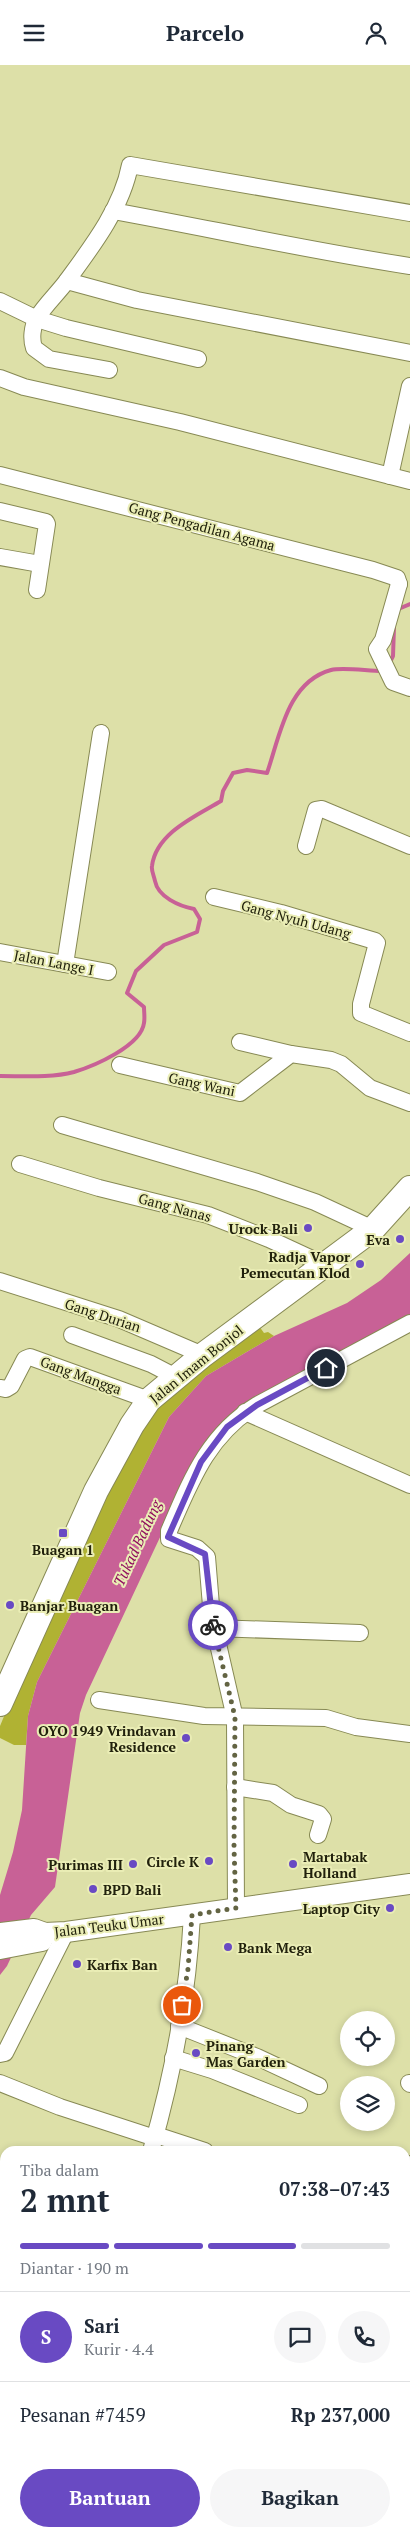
<!DOCTYPE html>
<html lang="id">
<head>
<meta charset="utf-8">
<style>
  :root { --surface:#fff; --page:#f6f6f7; --text:#1f2937; --muted:#747a83; --line:#e0e1e3; --accent:#694ac3 }
  body { margin:0; font-family:"PT Serif",serif; background:var(--page); color:var(--text); height:100vh; display:flex; flex-direction:column; font-size:19px; white-space:nowrap }
  * { box-sizing:border-box; margin:0 }
  p { font-size:16px; color:var(--muted) }
  .icon { flex:none; width:28px; height:28px; fill:none; stroke:currentColor; stroke-width:2; stroke-linecap:round; stroke-linejoin:round }
  .map { position:relative; flex:1; overflow:hidden }
  .panel { position:absolute; left:0px; top:2081px; width:410px; height:391px; display:flex; flex-direction:column; background:var(--surface); border-radius:15px 15px 0 0; box-shadow:0 2px 8px #0003 }
  .panel>* { flex:none }
  .buttons { position:absolute; left:340px; top:1946px; display:grid; gap:10px }
  .buttons a { display:grid; place-items:center; width:55px; height:55px; border-radius:50%; background:var(--surface); box-shadow:0 2px 8px #0003; font-size:25px }
  .pin { position:absolute; display:grid; place-items:center; width:42px; height:42px; color:#fff; margin:-21px; border:2px solid #fff; border-radius:50%; box-shadow:0 1px 5px #0007 }
  .courier { position:absolute; display:grid; place-items:center; width:50px; height:50px; margin:-25px; border:4px solid #694ac3; border-radius:50%; background:#fff; color:#222; box-shadow:0 1px 6px #0007 }
  .overview em { font-style:normal; font-weight:800 }
  .overview div { display:flex; flex-direction:column-reverse }
  .overview { display:flex; align-items:center; justify-content:space-between; height:85px; padding:0 20px }
  h1 { font-size:32px; font-weight:800; line-height:38px }
  .bar { display:grid; grid-template-columns:repeat(4,1fr); gap:8px 5px; align-content:center; height:60px; padding:0 20px }
  .bar i { height:6px; border-radius:4px; background:var(--line) }
  .bar .selected { background:var(--accent) }
  .bar p { grid-column:span 4 }
  .line { display:flex; align-items:center; gap:12px; padding:0 20px; border-top:1px solid var(--line) }
  .line div { flex:1 }
  .round { display:grid; place-items:center; flex:none; width:52px; height:52px; border-radius:26px; background:var(--page) }
  .primary-button { display:flex; gap:10px; margin-top:auto; padding:10px 20px }
  .primary-button a { flex:1; height:58px; border-radius:30px; background:var(--accent); color:#fff; font-size:20px; font-weight:800; line-height:58px; text-align:center }
  .primary-button a+a { background:var(--page); color:var(--text) }
  header { display:flex; justify-content:space-between; align-items:center; height:65px; padding:0 20px; background:var(--surface); font-size:22px; font-weight:800 }
  .map>svg:first-child { display:block }
  .forest { fill:#b0b233 }
  .water { fill:#c86196 }
  .lines { fill:none; stroke-linecap:round; stroke-linejoin:round }
  .stream { stroke:#c86196; stroke-width:4 }
  .minor-casing { stroke:#878954; stroke-width:18 }
  .major-casing { stroke:#878954; stroke-width:22 }
  .highway-casing { stroke:#878954; stroke-width:26 }
  .minor { stroke:#fff; stroke-width:16 }
  .major { stroke:#fff; stroke-width:20 }
  .highway { stroke:#fff; stroke-width:24 }
  .done { stroke:#636443; stroke-width:5; stroke-dasharray:0 9 }
  .route { stroke:#694ac3; stroke-width:6 }
  .poi-dot { fill:#694ac3; stroke:#eaedb5; stroke-width:2 }
  .labels { text-anchor:middle; dominant-baseline:central; stroke-width:4; stroke-linejoin:round; paint-order:stroke }
  .street-label { font-size:14px; fill:#21210c; stroke:#eaedb5 }
  .poi-label { font-size:14px; font-weight:bold; fill:#21210c; stroke:#eaedb5; text-anchor:end }
  .water-label { font-size:15px; font-style:italic; fill:#900c5e; stroke:#eaedb5 }
</style>
</head>
<body>
<header><svg class="icon" aria-label="menu" viewBox="0 0 24 24"><path d="M4 6h16M4 12h16M4 18h16"/></svg>Parcelo<svg class="icon" aria-label="person" viewBox="0 0 24 24"><circle cx="12" cy="8" r="4"/><path d="M4 21q1-7 8-7t8 7"/></svg></header>
<div class="map">
<svg width="410" height="2472" viewBox="0 0 410 2472">
  <rect width="100%" height="100%" fill="#dde0a8"/>
  <polygon class="forest" points="259,1261 264,1268 268,1267 274,1271 206,1311 169,1352 37,1617 28,1651 26,1680 14,1680 0,1673 0,1661 29,1591 130,1373 166,1329"/>
  <polygon class="water" points="410,1188 410,1250 255,1335 185,1419 86,1630 80,1648 55,1822 31,1850 7,1901 0,1910 0,1830 13,1787 22,1745 28,1651 37,1617 169,1352 206,1311 274,1271 347,1238 381,1215"/>
  <g class="lines">
    <g class="stream">
      <polyline points="396,545 410,539"/>
      <polyline points="389,599 393,591 394,562"/>
      <path d="M0 1011C24 1011 51 1013 74 1007 94 1001 141 981 144 958 145 953 144 947 144 942L127 928 136 906 164 880 197 867 200 854 194 844C179 841 158 832 155 816 154 811 151 805 152 801 156 768 196 751 221 736L223 726 233 708 247 705 267 708C280 671 287 617 331 605 343 602 368 606 382 606"/>
      <polyline points="6,2468 31,2472"/>
    </g>
    <g class="minor-casing">
      <g id="minor">
        <path d="M113 146C212 164 311 186 410 201"/>
        <polyline points="67,216 137,235 410,288"/>
        <polyline points="0,236 37,254 66,263 198,294"/>
        <path d="M109 305 49 294 34 283C31 274 32 262 37 253 45 240 57 229 66 217 91 183 122 143 130 100L410 148"/>
        <polyline points="0,313 24,322 180,357 410,416"/>
        <polyline points="0,410 373,505 397,513 399,519"/>
        <polyline points="390,411 410,321"/>
        <polyline points="0,446 46,457 47,459 37,525"/>
        <polyline points="0,492 40,499"/>
        <polyline points="399,519 383,575 377,584 393,617 410,623"/>
        <polyline points="306,781 316,745 322,744 410,781"/>
        <polyline points="214,832 281,848 375,876 377,878 361,939 361,948 410,968"/>
        <polyline points="0,887 108,907"/>
        <polyline points="65,899 101,668"/>
        <polyline points="240,977 291,989"/>
        <polyline points="120,1000 240,1028 291,989 331,995 341,999 370,1023 410,1038"/>
        <polyline points="62,1060 257,1117 315,1137 373,1164"/>
        <polyline points="20,1099 99,1123 208,1150 269,1174 325,1200"/>
        <polyline points="0,1216 119,1254 203,1290"/>
        <polyline points="72,1270 151,1299 176,1312"/>
        <polyline points="0,1323 6,1324 11,1321 25,1294 30,1292 149,1335"/>
        <polyline points="245,1347 410,1420"/>
        <polyline points="214,1563 360,1568"/>
        <polyline points="99,1635 204,1651 326,1653 356,1662 410,1669"/>
        <polyline points="235,1722 273,1728 291,1740 319,1749 323,1754 318,1770"/>
        <path d="M236 1843 235 1653 212 1553 207 1492 197 1483 169 1474V1466C191 1415 208 1370 257 1340L410 1258"/>
        <polyline points="179,1961 257,1992 319,2021"/>
        <polyline points="0,1989 5,1988 66,1867"/>
        <polyline points="173,1993 212,2005 299,2040"/>
        <polyline points="0,2018 60,2042 155,2073"/>
        <polyline points="409,2018 410,2019"/>
        <polyline points="156,2070 205,2086"/>
        <path d="M151 2086C173 2010 188 1929 192 1850"/>
        <polyline points="405,2098 410,2100"/>
        <polyline points="0,2109 5,2111"/>
        <polyline points="0,2208 5,2209"/>
        <polyline points="405,2246 410,2240"/>
        <polyline points="0,2248 5,2226"/>
        <polyline points="0,2295 5,2296"/>
        <polyline points="405,2454 410,2456"/>
        <polyline points="249,2472 252,2468"/>
      </g>
    </g>
    <g class="major-casing">
      <g id="major">
        <polyline points="0,1868 34,1864 45,1868 66,1867 410,1819"/>
        <polyline points="0,1884 42,1876 45,1868"/>
      </g>
    </g>
    <g class="highway-casing">
      <polyline id="highway" points="0,1639 96,1426 132,1360 149,1335 203,1290 373,1164 410,1123"/>
    </g>
    <use href="#minor" class="minor"/>
    <use href="#major" class="major"/>
    <use href="#highway" class="highway"/>
  </g>
  <g class="lines">
    <polyline class="done" points="182,1940 188,1904 192,1850 236,1843 234,1783 235,1652 213,1560"/>
    <polyline class="route" points="213,1560 205,1489 168,1472 201,1397 227,1362 257,1340 326,1303"/>
  </g>
  <g class="poi-dot">
    <circle cx="308" cy="1163" r="5"/>
    <circle cx="400" cy="1174" r="5"/>
    <circle cx="360" cy="1199" r="5"/>
    <rect x="58" y="1463" width="10" height="10" rx="2.5"/>
    <circle cx="10" cy="1540" r="5"/>
    <circle cx="186" cy="1673" r="5"/>
    <circle cx="209" cy="1796" r="5"/>
    <circle cx="133" cy="1799" r="5"/>
    <circle cx="293" cy="1799" r="5"/>
    <circle cx="93" cy="1824" r="5"/>
    <circle cx="390" cy="1843" r="5"/>
    <circle cx="228" cy="1882" r="5"/>
    <circle cx="77" cy="1899" r="5"/>
    <circle cx="196" cy="1988" r="5"/>
  </g>
  <g class="labels">
    <g class="street-label">
      <text transform="translate(202 461) rotate(15)">Gang Pengadilan Agama</text>
      <text transform="translate(296 854) rotate(15)">Gang Nyuh Udang</text>
      <text transform="translate(54 897) rotate(11)">Jalan Lange I</text>
      <text transform="translate(202 1019) rotate(12)">Gang Wani</text>
      <text transform="translate(175 1142) rotate(15)">Gang Nanas</text>
      <text transform="translate(103 1250) rotate(18)">Gang Durian</text>
      <text transform="translate(196 1299) rotate(-39)">Jalan Imam Bonjol</text>
      <text transform="translate(81 1310) rotate(20)">Gang Mangga</text>
      <text transform="translate(109 1860) rotate(-7)">Jalan Teuku Umar</text>
    </g>
    <g class="poi-label">
      <text x="298" y="1163">Urock Bali</text>
      <text x="390" y="1174">Eva</text>
      <text x="350" y="1191">Radja Vapor<tspan x="350" dy="16">Pemecutan Klod</tspan></text>
      <text x="63" y="1484" text-anchor="middle">Buagan 1</text>
      <text x="20" y="1540" text-anchor="start">Banjar Buagan</text>
      <text x="176" y="1665">OYO 1949 Vrindavan<tspan x="176" dy="16">Residence</tspan></text>
      <text x="303" y="1791" text-anchor="start">Martabak<tspan x="303" dy="16">Holland</tspan></text>
      <text x="199" y="1796">Circle K</text>
      <text x="123" y="1799">Purimas III</text>
      <text x="103" y="1824" text-anchor="start">BPD Bali</text>
      <text x="380" y="1843">Laptop City</text>
      <text x="238" y="1882" text-anchor="start">Bank Mega</text>
      <text x="87" y="1899" text-anchor="start">Karfix Ban</text>
      <text x="206" y="1980" text-anchor="start">Pinang<tspan x="206" dy="16">Mas Garden</tspan></text>
    </g>
    <g class="water-label">
      <text transform="translate(137 1478) rotate(-65)">Tukad Badung</text>
    </g>
  </g>
</svg>
<div class="buttons">
<a><svg class="icon" aria-label="locate" viewBox="0 0 24 24"><circle cx="12" cy="12" r="6"/><path d="M12 2v4M12 18v4M2 12h4M18 12h4"/></svg></a>
<a><svg class="icon" aria-label="layers" viewBox="0 0 24 24"><path d="M12 4l9 5-9 5-9-5zM3 14l9 5 9-5"/></svg></a>
</div>
<div class="pin" style="left:182px;top:1940px;background:#ea580c"><svg class="icon" aria-label="bag" viewBox="0 0 24 24"><path d="M5 8h14l-1 12H6zM9 8a3 3 0 0 1 6 0"/></svg></div>
<div class="pin" style="left:326px;top:1303px;background:#1f2937"><svg class="icon" aria-label="home" viewBox="0 0 24 24"><path d="M3 11l9-7 9 7M6 9v11h12V9"/></svg></div>
<div class="courier" style="left:213px;top:1560px"><svg class="icon" aria-label="bike" viewBox="0 0 24 24"><circle cx="6" cy="16" r="4"/><circle cx="18" cy="16" r="4"/><path d="M6 16l4-8h5l3 8M10 8l3 8H6M13 5h3"/></svg></div>
<section class="panel">
<div class="overview"><div><h1>2 mnt</h1><p>Tiba dalam</p></div><em>07:38–07:43</em></div>
<div class="bar"><i class="selected"></i><i class="selected"></i><i class="selected"></i><i></i><p>Diantar · 190 m</p></div>
<div class="line" style="height:90px"><b class="round" style="background:var(--accent);color:#fff">S</b><div><b>Sari</b><p>Kurir · 4.4</p></div><a class="round"><svg class="icon" aria-label="chat" viewBox="0 0 24 24"><path d="M4 5h16v11H9l-5 4z"/></svg></a><a class="round"><svg class="icon" aria-label="phone" viewBox="0 0 24 24"><path d="M5 4h4l2 5-3 2q2 4 5 5l2-3 5 2v4C11 20 4 13 5 4z"/></svg></a></div>
<div class="line" style="height:65px"><div>Pesanan #7459</div><b>Rp 237,000</b></div>
<div class="primary-button"><a>Bantuan</a><a>Bagikan</a></div>
</section>
</div>
</body>
</html>
